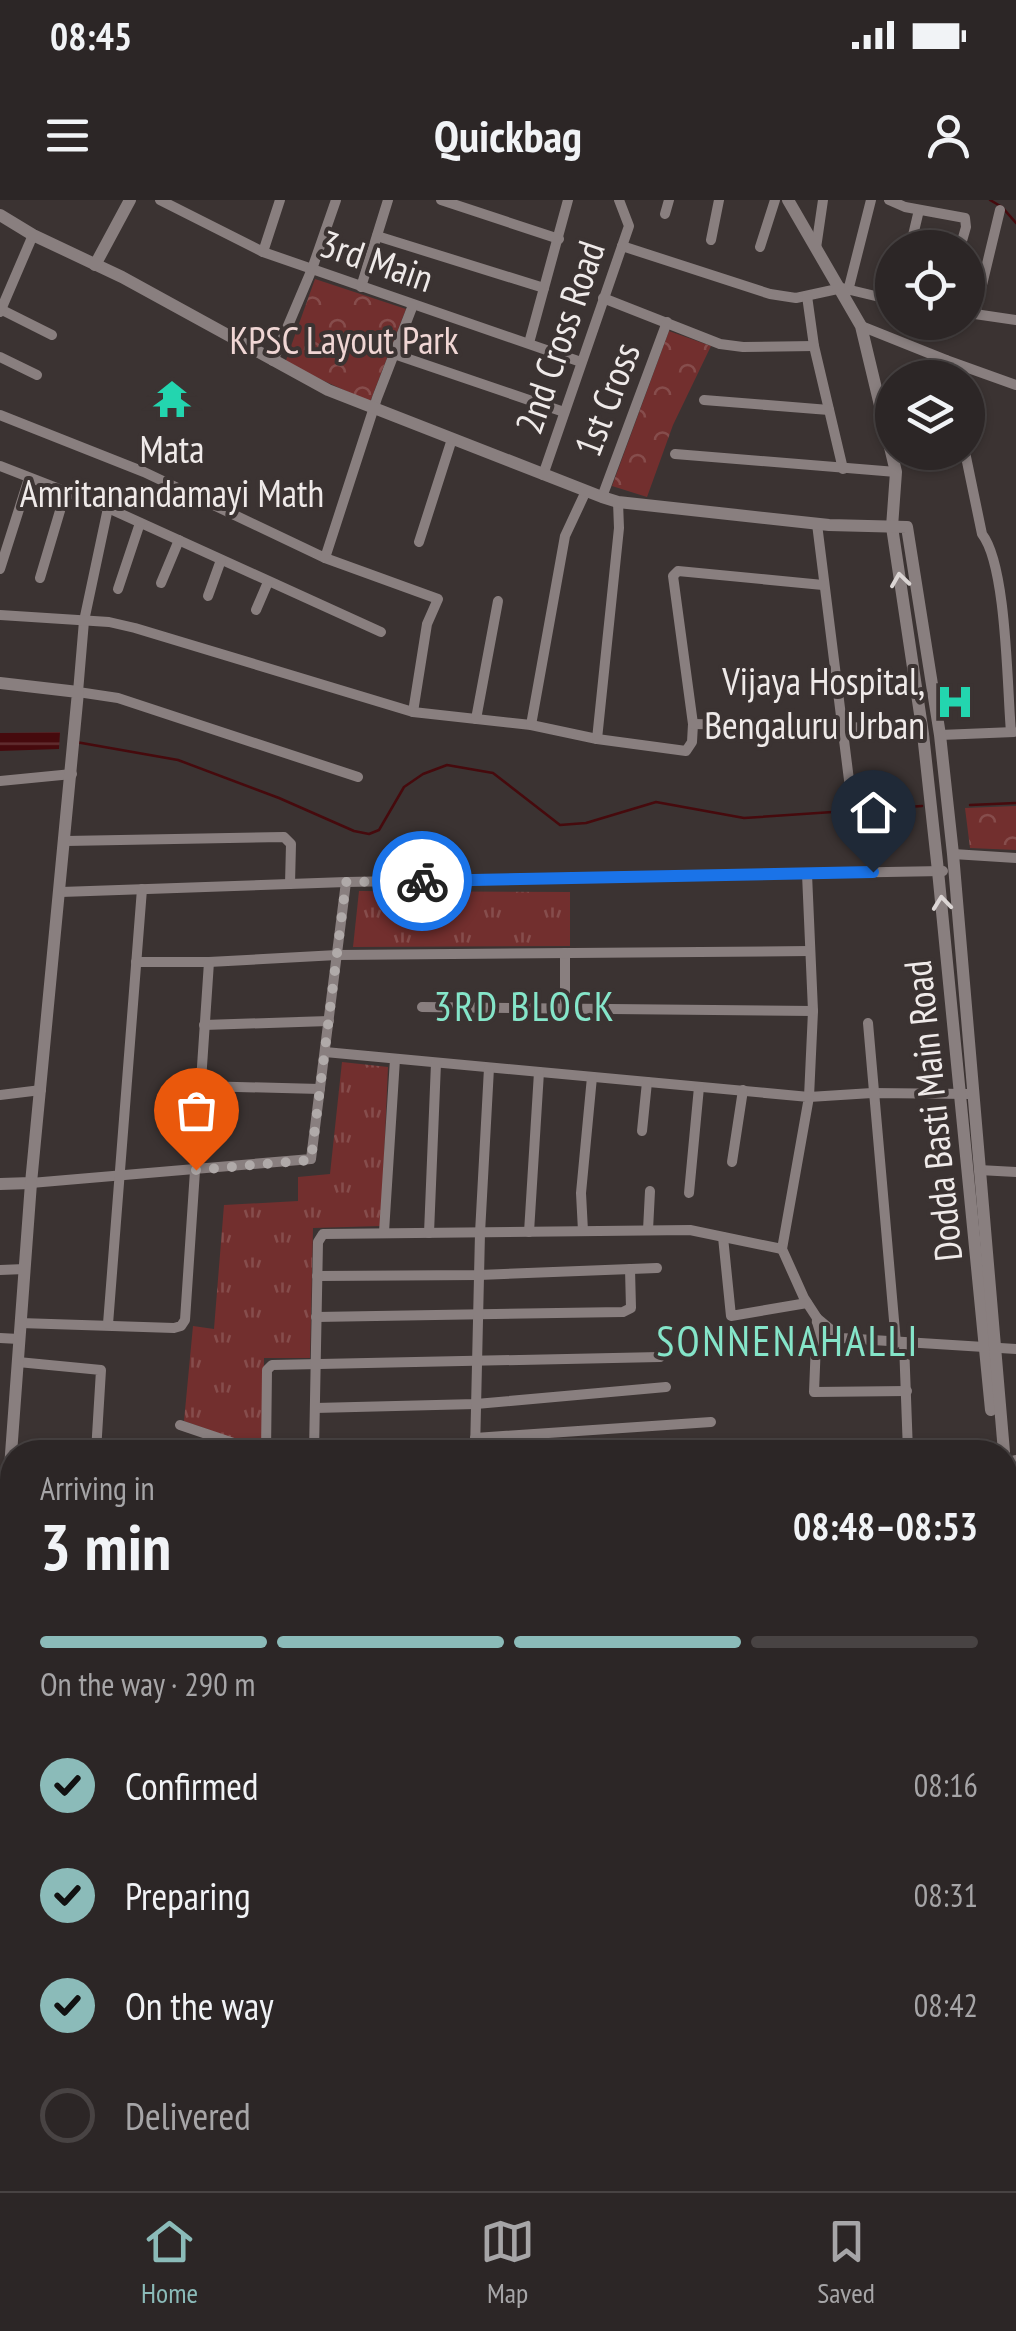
<!DOCTYPE html>
<html lang="en">
<head>
<meta charset="utf-8">
<style>
  :root { --surface:#2c2626; --page:#383232; --text:#f1f3f6; --muted:#a6a5a7; --line:#484343; --accent:#8bbbb9 }
  body { margin:0; font-family:"PT Sans Narrow",sans-serif; background:var(--page); color:var(--text); height:100vh; display:flex; flex-direction:column; font-size:38px; white-space:nowrap }
  * { box-sizing:border-box; margin:0 }
  p { font-size:32px; color:var(--muted) }
  .icon { flex:none; width:55px; height:55px; fill:none; stroke:currentColor; stroke-width:2; stroke-linecap:round; stroke-linejoin:round }
  .map { position:relative; flex:1; overflow:hidden }
  .drawer { position:absolute; left:0px; top:1240px; width:1018px; height:752px; display:flex; flex-direction:column; background:var(--surface); border-radius:40px 40px 0 0; box-shadow:0 2px 8px #0004,0 0 0 2px var(--line) }
  .drawer>* { flex:none }
  .controls { position:absolute; left:875px; top:30px; display:grid; gap:20px }
  .controls a { display:grid; place-items:center; width:110px; height:110px; border-radius:50%; background:var(--surface); box-shadow:0 2px 8px #0004,0 0 0 2px var(--line); font-size:50px }
  .pin { position:absolute; display:grid; place-items:center; width:85px; height:85px; color:#fff; margin:-102px -42px; border-radius:50% 50% 50% 0; rotate:-45deg; box-shadow:0 0 10px #0007 }
  .pin .icon { rotate:45deg }
  .courier { position:absolute; display:grid; place-items:center; width:100px; height:100px; margin:-50px; border:8px solid #1a73e8; border-radius:50%; background:#fff; color:#222; box-shadow:0 2px 12px #0007 }
  .headline em { font-style:normal; font-weight:800 }
  .headline div { display:flex; flex-direction:column-reverse }
  .headline { display:flex; align-items:center; justify-content:space-between; height:170px; padding:0 40px }
  h1 { font-size:65px; font-weight:800; line-height:75px }
  .bar { display:grid; grid-template-columns:repeat(4,1fr); gap:15px 10px; align-content:center; height:120px; padding:0 40px }
  .bar i { height:12px; border-radius:8px; background:var(--line) }
  .bar .current { background:var(--accent) }
  .bar p { grid-column:span 4 }
  ol { padding:0 40px; list-style:none }
  li { display:flex; align-items:center; gap:30px; height:110px }
  li p { margin-inline-start:auto }
  li .icon { padding:10px; border-radius:50%; background:var(--accent); color:#111; stroke-width:4 }
  li:last-child { color:var(--muted) }
  li i { width:55px; height:55px; border:5px solid var(--line); border-radius:50% }
  .status { display:flex; justify-content:space-between; align-items:center; height:70px; padding:0 50px; background:var(--surface); direction:ltr }
  .status svg { height:28px; fill:currentColor }
  header { display:flex; justify-content:space-between; align-items:center; height:130px; padding:0 40px; background:var(--surface); font-size:45px; font-weight:800 }
  .menu { display:flex; justify-content:space-around; align-items:center; height:140px; border-top:2px solid var(--line); background:var(--surface); font-size:28px; color:var(--muted) }
  .menu a { display:grid; justify-items:center; gap:5px }
  .menu .current { color:var(--accent) }
  .map>svg:first-child { display:block }
  .grass { fill:url(#grass-tufts) }
  .forest { fill:url(#forest-crowns) }
  .water { fill:url(#water-rules) }
  .lines { fill:none; stroke-linecap:round; stroke-linejoin:round }
  .stream { stroke:#460a0d; stroke-width:2.5 }
  .minor { stroke:#897f7f; stroke-width:10 }
  .tertiary { stroke:#897f7f; stroke-width:12 }
  .secondary { stroke:#897f7f; stroke-width:14 }
  .oneway { stroke:#dbd5d4 }
  .done { stroke:#b0aaa9; stroke-width:10; stroke-dasharray:0 18 }
  .route { stroke:#1a73e8; stroke-width:12 }
  .labels { text-anchor:middle; dominant-baseline:central; stroke-width:8; stroke-linejoin:round; paint-order:stroke }
  .street-label { font-size:38px; fill:#efeae9; stroke:#3b3332 }
  .park-label { font-size:38px; fill:#f0d6d4; stroke:#3b3332 }
  .poi-label { font-size:38px; fill:#efeae9; stroke:#3b3332 }
  .neighbourhood-label { font-size:40px; letter-spacing:2.5px; fill:#85e5c9; stroke:#3b3332 }
  .quarter-label { font-size:42px; letter-spacing:2.5px; fill:#85e5c9; stroke:#3b3332 }
</style>
</head>
<body>
<div class="status"><b>08:45</b><svg viewBox="0 0 49 12"><path d="M0 12V9h3v3zM5 12V6h3v6zM10 12V3h3v9zM15 12V0h3v12zM26 1h20v11H26zM47 4h2v5h-2z"/></svg></div>
<header><svg class="icon" aria-label="menu" viewBox="0 0 24 24"><path d="M4 6h16M4 12h16M4 18h16"/></svg>Quickbag<svg class="icon" aria-label="person" viewBox="0 0 24 24"><circle cx="12" cy="8" r="4"/><path d="M4 21q1-7 8-7t8 7"/></svg></header>
<div class="map">
<svg width="1016" height="1991" viewBox="0 0 1016 1991">
  <defs>
    <pattern id="grass-tufts" width="24" height="20" patternUnits="userSpaceOnUse" patternTransform="scale(2.5)"><rect width="24" height="20" fill="#722f2e"/><path d="M3 7l-1-3M5 7V3M7 7l1-3M15 17l-1-3M17 17v-4M19 17l1-3" fill="none" stroke="#864d4c"/></pattern>
    <pattern id="forest-crowns" width="20" height="18" patternUnits="userSpaceOnUse" patternTransform="scale(2.5)"><rect width="20" height="18" fill="#722f2e"/><path d="M2 6a3 3 0 1 1 6 0M12 15a3 3 0 1 1 6 0" fill="none" stroke="#864d4c"/></pattern>
    <pattern id="water-rules" width="6" height="5" patternUnits="userSpaceOnUse" patternTransform="scale(2.5)"><rect width="6" height="5" fill="#460a0d"/><path d="M0 2.5h6" fill="none" stroke="#612e30"/></pattern>
  </defs>
  <rect width="100%" height="100%" fill="#3b3332"/>
  <g class="grass">
    <polygon points="359,691 570,692 570,746 353,747"/>
    <polygon points="342,862 388,867 381,1026 313,1028 310,1158 264,1158 263,1249 184,1221 193,1126 214,1129 224,1005 298,1001 298,977 330,974"/>
  </g>
  <g class="forest">
    <polygon points="315,79 406,109 370,202 285,163"/>
    <polygon points="669,131 711,146 673,225 647,297 612,286"/>
    <polygon points="1016,606 1016,650 970,648 965,608"/>
    <polygon points="12,1648 12,1884 0,1882 0,1649"/>
  </g>
  <polygon class="water" points="60,532 59,549 0,551 0,533"/>
  <g class="lines">
    <g class="stream">
      <polyline points="990,0 1002,7 1016,23"/>
      <polyline points="76,542 178,560 279,598 354,631 369,634 379,630 404,587 423,574 447,565 493,573 560,625 586,623 656,602 744,618 922,606"/>
      <polyline points="970,605 1016,603"/>
    </g>
    <g class="minor">
      <polyline points="160,0 263,52 581,162"/>
      <polyline points="441,0 559,39"/>
      <polyline points="889,0 905,7 965,18 966,27 960,48"/>
      <polyline points="665,14 669,0"/>
      <polyline points="377,36 544,88"/>
      <polyline points="711,40 719,0"/>
      <polyline points="622,46 770,94 796,98 842,88 892,100"/>
      <polyline points="760,47 775,0"/>
      <polyline points="816,48 823,0"/>
      <polyline points="910,48 919,10"/>
      <polyline points="263,52 280,0"/>
      <polyline points="361,87 388,0"/>
      <polyline points="848,91 871,0"/>
      <polyline points="807,96 814,146 843,269"/>
      <polyline points="603,98 720,144 743,147 814,146"/>
      <polyline points="0,109 52,135"/>
      <polyline points="0,112 33,35"/>
      <polyline points="968,113 1016,120"/>
      <polyline points="975,114 1000,10"/>
      <polyline points="861,126 946,160 949,178"/>
      <polyline points="529,143 568,0"/>
      <polyline points="394,154 564,212"/>
      <polyline points="0,157 37,175"/>
      <polyline points="946,160 1016,185"/>
      <polyline points="273,161 312,69 336,0"/>
      <polyline points="704,200 829,210"/>
      <polyline points="0,215 144,272 325,358 438,399 427,424 413,512"/>
      <path d="M965 252 982 334C1007 366 1007 488 1011 532"/>
      <polyline points="675,254 896,272"/>
      <polyline points="0,266 108,308 381,432"/>
      <polyline points="543,275 629,26 619,0"/>
      <polyline points="602,297 667,122"/>
      <polyline points="108,308 84,421 78,492 118,498 358,577"/>
      <polyline points="817,324 850,588"/>
      <polyline points="419,342 452,239"/>
      <polyline points="325,358 377,198 413,105"/>
      <polyline points="0,369 29,278"/>
      <polyline points="40,378 65,294"/>
      <polyline points="161,383 179,340"/>
      <polyline points="118,389 140,323"/>
      <polyline points="208,396 221,360"/>
      <polyline points="256,410 268,382"/>
      <polyline points="0,415 109,422 135,428 413,512 531,525 597,539 686,551 692,542 693,524 673,376 678,371 823,385"/>
      <polyline points="476,519 498,401"/>
      <polyline points="693,524 892,528 923,534"/>
      <polyline points="531,525 565,336 586,291"/>
      <polyline points="940,535 1014,532"/>
      <polyline points="597,539 619,328 618,302"/>
      <polyline points="0,581 72,574"/>
      <polyline points="66,641 284,637 291,644 290,684"/>
      <polyline points="953,654 1016,658"/>
      <polyline points="807,674 813,811 809,897 872,893 971,894"/>
      <polyline points="61,692 346,682 943,671"/>
      <polyline points="565,753 565,809"/>
      <polyline points="136,762 209,762 337,755 810,751"/>
      <polyline points="422,807 813,811"/>
      <polyline points="868,823 896,1143"/>
      <polyline points="204,825 329,821"/>
      <polyline points="325,852 809,897 782,1049 804,1098 817,1118 841,1138 1016,1149"/>
      <polyline points="199,886 320,889"/>
      <polyline points="0,895 41,890"/>
      <polyline points="642,931 647,882"/>
      <polyline points="732,962 743,890"/>
      <polyline points="979,970 1016,972"/>
      <polyline points="31,983 311,959 346,682"/>
      <polyline points="689,993 699,887"/>
      <polyline points="648,1030 650,991"/>
      <polyline points="583,1031 581,993 592,877"/>
      <polyline points="384,1032 395,859"/>
      <polyline points="529,1032 539,872"/>
      <polyline points="429,1033 436,863"/>
      <polyline points="723,1037 731,1116 807,1103"/>
      <polyline points="0,1070 25,1069"/>
      <polyline points="317,1076 479,1075 657,1068"/>
      <polyline points="316,1117 623,1112 631,1108 630,1069"/>
      <polyline points="817,1118 814,1192 907,1191"/>
      <polyline points="20,1123 174,1128 181,1126 185,1120 209,762"/>
      <polyline points="108,1124 142,689"/>
      <polyline points="0,1138 19,1139"/>
      <polyline points="904,1143 908,1252"/>
      <polyline points="18,1162 101,1170 96,1252"/>
      <polyline points="315,1208 476,1204 666,1187"/>
      <polyline points="180,1225 260,1252"/>
      <polyline points="475,1238 711,1222"/>
      <polyline points="266,1252 267,1170 272,1165 660,1157"/>
      <polyline points="314,1252 318,1042 323,1034 690,1030 782,1049"/>
      <polyline points="475,1252 480,1033 489,868"/>
      <polyline points="1005,1382 1016,1378"/>
      <polyline points="1005,1502 1016,1498"/>
      <polyline points="0,1527 12,1523"/>
      <polyline points="1005,1658 1016,1609"/>
      <polyline points="1005,1821 1016,1826"/>
      <polyline points="1005,1881 1016,1885"/>
      <polyline points="0,1892 12,1893"/>
      <polyline points="1005,1923 1009,1912"/>
      <polyline points="1005,1938 1016,1943"/>
      <polyline points="0,1969 12,1970"/>
      <polyline points="108,1980 147,1984"/>
      <polyline points="877,1980 911,1991"/>
      <polyline points="329,1984 371,1991"/>
      <polyline points="27,1991 28,1980"/>
      <polyline points="520,1991 521,1980"/>
      <polyline points="587,1991 588,1980"/>
      <polyline points="648,1991 649,1980"/>
    </g>
    <g class="tertiary">
      <polyline points="788,0 861,126 896,272 892,327 923,534 938,671 991,1210"/>
      <polyline points="0,15 33,35 122,77 328,190 602,297 618,302 829,325 907,327 940,535 953,654 1004,1252"/>
      <polyline points="95,65 130,0"/>
      <polyline points="0,483 78,492 31,983 0,984"/>
      <polyline points="0,1403 31,983"/>
      <polyline points="416,1991 417,1980"/>
      <polyline points="429,1991 430,1980"/>
      <polyline points="694,1991 707,1980"/>
    </g>
    <g class="secondary">
      <polyline points="1005,1265 1016,1262"/>
      <polyline points="1005,1287 1016,1283"/>
      <polyline points="0,1620 12,1616"/>
      <polyline points="0,1639 12,1635"/>
    </g>
  </g>
  <defs><path id="oneway-chevron" d="M-2-3.5L2.5 0L-2 3.5" fill="none" stroke-width="1.6" stroke-linecap="round" stroke-linejoin="round" transform="scale(2.5)"/></defs>
  <g class="oneway">
    <use href="#oneway-chevron" transform="translate(900 380) rotate(-98)"/>
    <use href="#oneway-chevron" transform="translate(942 703) rotate(-96)"/>
  </g>
  <g class="lines">
    <polyline class="done" points="196,970 311,960 346,682 422,681"/>
    <polyline class="route" points="422,681 873,672"/>
  </g>
  <defs>
    <g id="temple-bare" transform="scale(3)"><path d="M0-6L5-2H3V0L6.5 2.5H4V6H1.5V3h-3V6H-4V2.5H-6.5L-3 0V-2H-5Z" fill="#23d5af" stroke="#3b3332" stroke-width="2.5" paint-order="stroke"/></g>
    <g id="hospital-bare" transform="scale(3)"><path d="M-5-5h3v3.5h4V-5h3V5h-3V1.5h-4V5h-3Z" fill="#23d5af" stroke="#3b3332" stroke-width="2.5" paint-order="stroke"/></g>
  </defs>
  <g fill-rule="evenodd">
    <use href="#temple-bare" x="172" y="199"/>
    <use href="#hospital-bare" x="955" y="502"/>
  </g>
  <g class="labels">
    <g class="street-label">
      <text transform="translate(377 60) rotate(19)">3rd Main</text>
      <text transform="translate(559 137) rotate(-71)">2nd Cross Road</text>
      <text transform="translate(606 199) rotate(-69)">1st Cross</text>
      <text transform="translate(932 911) rotate(-96)">Dodda Basti Main Road</text>
    </g>
    <g class="park-label">
      <text x="344" y="139">KPSC Layout Park</text>
    </g>
    <g class="poi-label">
      <text x="172" y="248">Mata<tspan x="172" dy="44">Amritanandamayi Math</tspan></text>
      <text x="925" y="480" text-anchor="end">Vijaya Hospital,<tspan x="925" dy="44">Bengaluru Urban</tspan></text>
    </g>
    <g class="neighbourhood-label">
      <text x="525" y="806">3RD BLOCK</text>
    </g>
    <g class="quarter-label">
      <text x="788" y="1140">SONNENAHALLI</text>
    </g>
  </g>
</svg>
<div class="controls">
<a><svg class="icon" aria-label="locate" viewBox="0 0 24 24"><circle cx="12" cy="12" r="6"/><path d="M12 2v4M12 18v4M2 12h4M18 12h4"/></svg></a>
<a><svg class="icon" aria-label="layers" viewBox="0 0 24 24"><path d="M12 4l9 5-9 5-9-5zM3 14l9 5 9-5"/></svg></a>
</div>
<div class="pin" style="left:196px;top:970px;background:#ea580c"><svg class="icon" aria-label="bag" viewBox="0 0 24 24"><path d="M5 8h14l-1 12H6zM9 8a3 3 0 0 1 6 0"/></svg></div>
<div class="pin" style="left:873px;top:672px;background:#1f2937"><svg class="icon" aria-label="home" viewBox="0 0 24 24"><path d="M3 11l9-7 9 7M6 9v11h12V9"/></svg></div>
<div class="courier" style="left:422px;top:681px"><svg class="icon" aria-label="bike" viewBox="0 0 24 24"><circle cx="6" cy="16" r="4"/><circle cx="18" cy="16" r="4"/><path d="M6 16l4-8h5l3 8M10 8l3 8H6M13 5h3"/></svg></div>
<section class="drawer">
<div class="headline"><div><h1>3 min</h1><p>Arriving in</p></div><em>08:48–08:53</em></div>
<div class="bar"><i class="current"></i><i class="current"></i><i class="current"></i><i></i><p>On the way · 290 m</p></div>
<ol>
<li><svg class="icon" aria-label="check" viewBox="0 0 24 24"><path d="M5 12l5 5 9-10"/></svg>Confirmed<p>08:16</p></li>
<li><svg class="icon" aria-label="check" viewBox="0 0 24 24"><path d="M5 12l5 5 9-10"/></svg>Preparing<p>08:31</p></li>
<li><svg class="icon" aria-label="check" viewBox="0 0 24 24"><path d="M5 12l5 5 9-10"/></svg>On the way<p>08:42</p></li>
<li><i></i>Delivered</li>
</ol>
</section>
</div>
<nav class="menu">
<a class="current"><svg class="icon" aria-label="home" viewBox="0 0 24 24"><path d="M3 11l9-7 9 7M6 9v11h12V9"/></svg>Home</a>
<a><svg class="icon" aria-label="map" viewBox="0 0 24 24"><path d="M3 6l6-2 6 2 6-2v14l-6 2-6-2-6 2zM9 4v14M15 6v14"/></svg>Map</a>
<a><svg class="icon" aria-label="saved" viewBox="0 0 24 24"><path d="M7 4h10v16l-5-4-5 4z"/></svg>Saved</a>
</nav>
</body>
</html>
